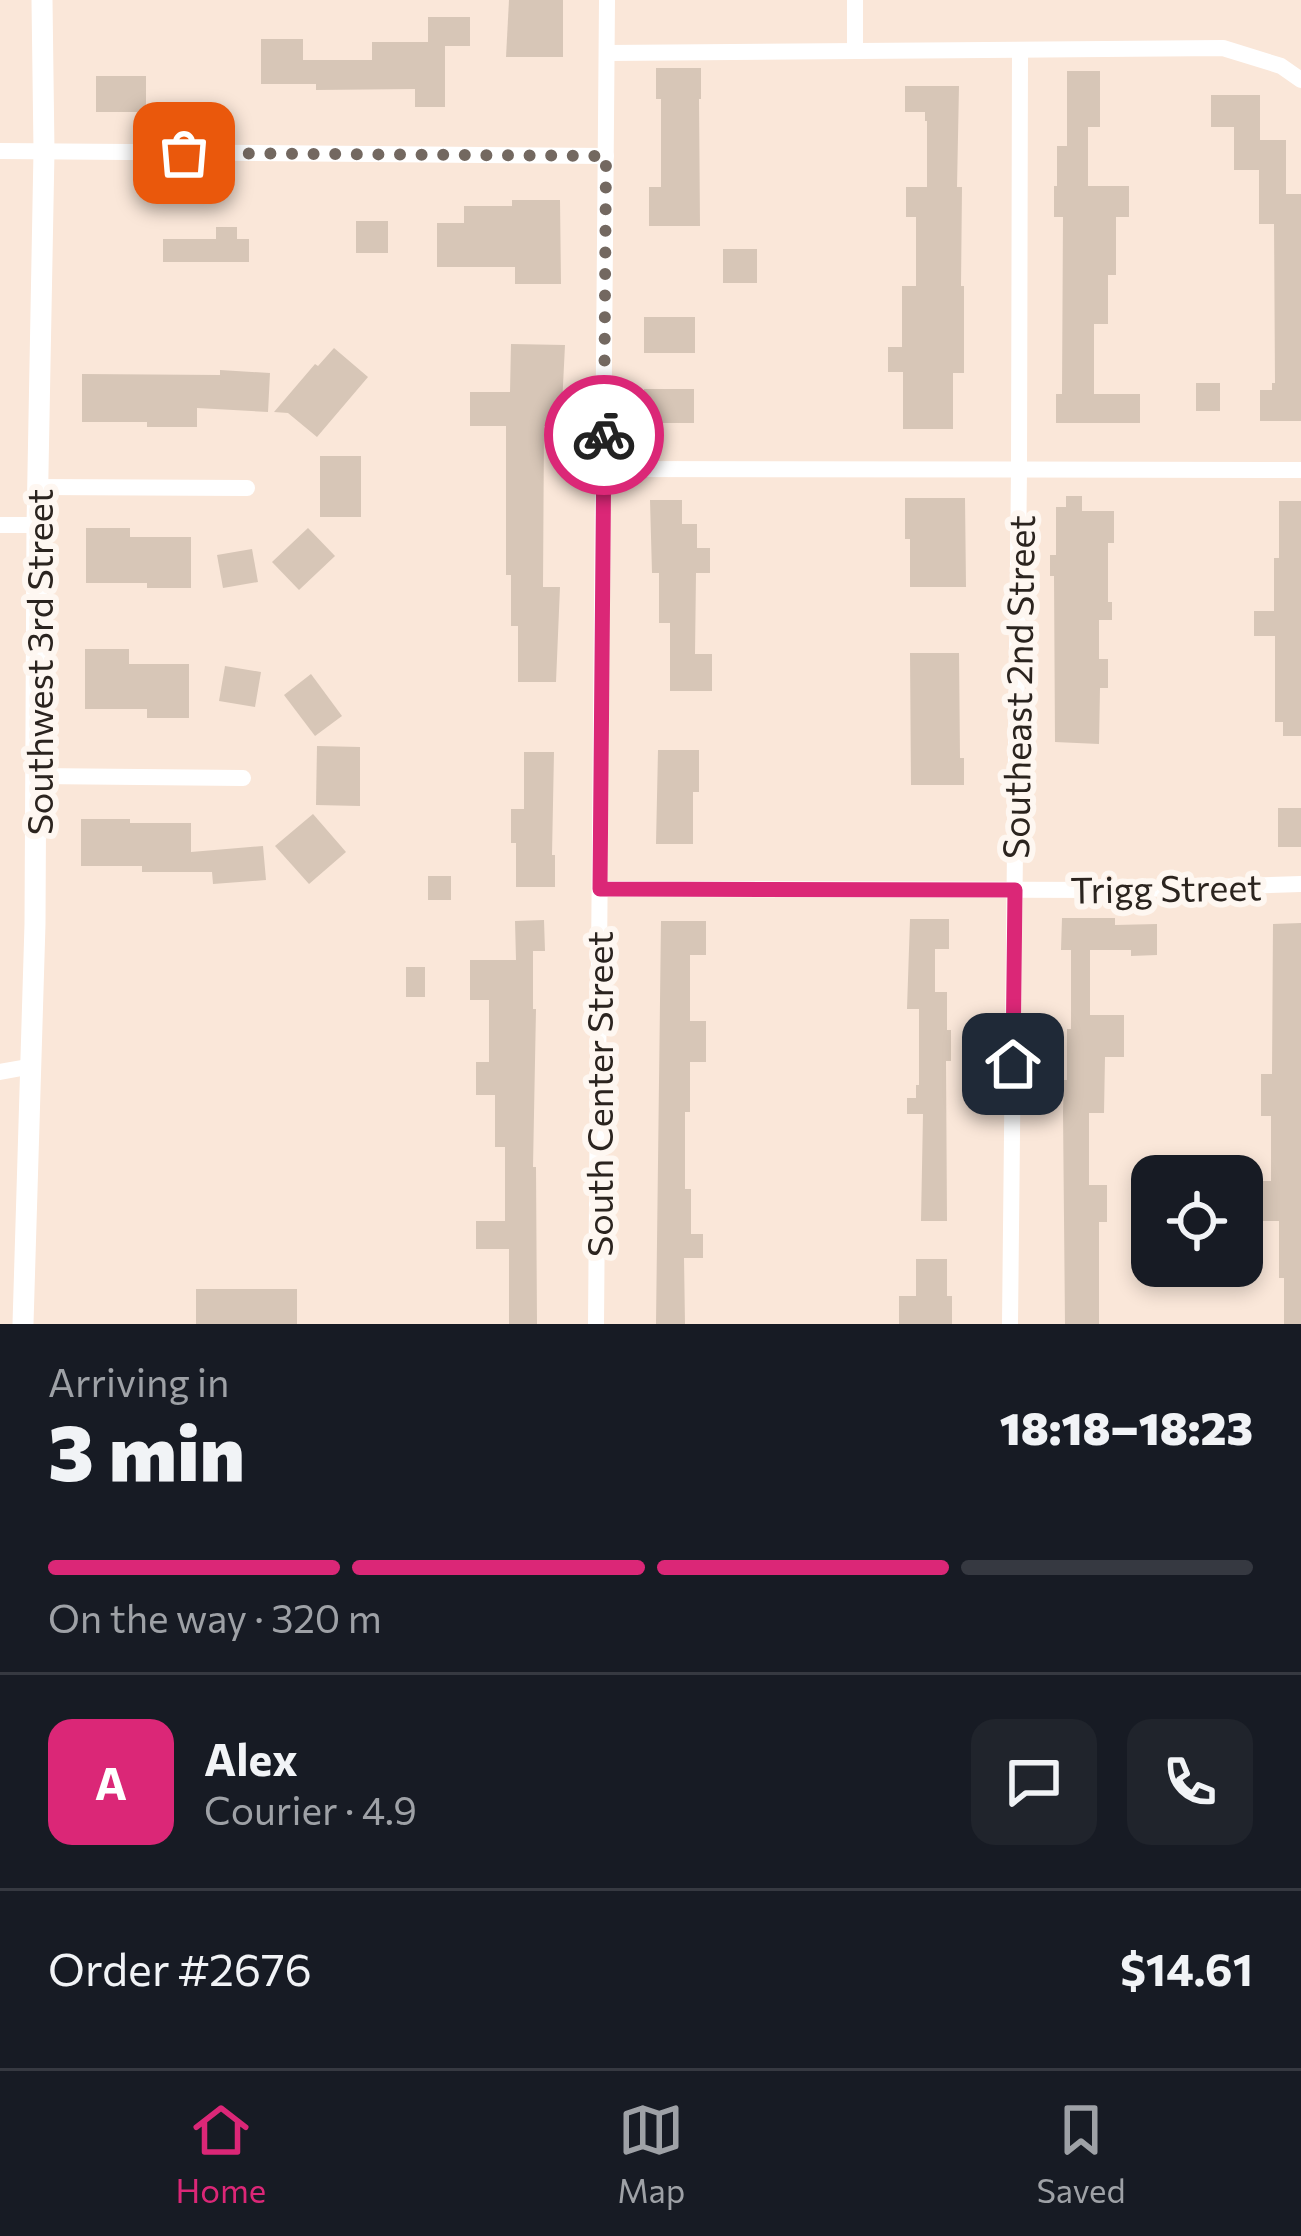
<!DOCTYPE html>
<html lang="en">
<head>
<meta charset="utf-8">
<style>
  :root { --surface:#171b24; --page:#20242c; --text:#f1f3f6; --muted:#9ea1a6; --line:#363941; --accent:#db2777 }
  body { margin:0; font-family:Commissioner,sans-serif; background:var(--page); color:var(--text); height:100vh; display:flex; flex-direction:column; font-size:45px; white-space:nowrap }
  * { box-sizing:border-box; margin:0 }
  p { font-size:39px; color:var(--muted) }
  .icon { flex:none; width:66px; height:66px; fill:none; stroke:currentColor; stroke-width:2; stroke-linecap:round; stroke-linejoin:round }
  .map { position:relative; height:1324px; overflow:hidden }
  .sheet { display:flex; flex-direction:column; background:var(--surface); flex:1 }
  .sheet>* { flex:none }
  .tools { position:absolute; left:1131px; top:1155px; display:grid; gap:24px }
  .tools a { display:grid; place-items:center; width:132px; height:132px; border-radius:24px; background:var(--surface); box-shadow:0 6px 18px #0003; font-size:60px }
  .pin { position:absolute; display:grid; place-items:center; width:102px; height:102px; color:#fff; margin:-51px; border-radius:24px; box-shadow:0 6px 18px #0006 }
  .courier { position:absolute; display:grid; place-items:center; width:120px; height:120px; margin:-60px; border:9px solid #db2777; border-radius:50%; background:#fff; color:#222; box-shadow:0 3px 15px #0007 }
  .overview em { font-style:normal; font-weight:800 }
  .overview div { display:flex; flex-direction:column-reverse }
  .overview { display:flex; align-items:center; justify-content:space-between; height:204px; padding:0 48px }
  h1 { font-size:78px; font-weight:800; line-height:90px }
  .bar { display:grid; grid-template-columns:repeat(4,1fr); gap:18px 12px; align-content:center; height:144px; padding:0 48px }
  .bar i { height:15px; border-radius:9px; background:var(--line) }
  .bar .current { background:var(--accent) }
  .bar p { grid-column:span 4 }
  .line { display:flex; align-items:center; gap:30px; padding:0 48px; border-top:3px solid var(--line) }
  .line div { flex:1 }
  .round { display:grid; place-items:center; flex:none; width:126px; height:126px; border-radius:24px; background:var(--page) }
  .tab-bar { display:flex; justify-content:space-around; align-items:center; height:168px; border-top:3px solid var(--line); background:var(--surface); font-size:33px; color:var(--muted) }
  .tab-bar a { display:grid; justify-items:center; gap:6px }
  .tab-bar .current { color:var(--accent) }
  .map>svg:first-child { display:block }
  .building { fill:#d7c6b7 }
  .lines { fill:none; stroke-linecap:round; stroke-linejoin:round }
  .minor { stroke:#fff; stroke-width:16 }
  .tertiary { stroke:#fff; stroke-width:21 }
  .done { stroke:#736860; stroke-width:12; stroke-dasharray:0 21.6 }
  .route { stroke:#db2777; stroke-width:15 }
  .labels { text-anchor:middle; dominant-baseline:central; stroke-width:12; stroke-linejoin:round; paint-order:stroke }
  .street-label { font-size:36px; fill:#2b241f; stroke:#fef7f1 }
</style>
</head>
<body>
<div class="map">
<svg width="1301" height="1324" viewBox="0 0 1301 1324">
  <rect width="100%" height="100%" fill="#fae7d9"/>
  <g class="building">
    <polygon points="509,0 563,0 563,57 506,57"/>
    <polygon points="428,17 470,17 470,46 445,46 445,107 415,107 415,89 316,90 316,84 261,84 261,39 303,39 303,60 372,60 372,42 428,42"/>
    <polygon points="656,68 701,68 701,99 699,99 700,226 649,226 649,187 661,187 661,99 656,99"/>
    <polygon points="1067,71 1100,71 1100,127 1088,127 1088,186 1129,186 1129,217 1116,217 1116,275 1108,275 1108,324 1094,324 1094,394 1140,394 1140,423 1056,423 1056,394 1062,394 1063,217 1054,217 1054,186 1057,186 1057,146 1067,146"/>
    <rect x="96" y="76" width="50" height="36"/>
    <polygon points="905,86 959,86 957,187 962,187 961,286 964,286 964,373 953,373 953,429 903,429 903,372 888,372 888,347 902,347 902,286 916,286 916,217 906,217 906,187 927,187 927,121 925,121 925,112 905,112"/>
    <polygon points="1211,95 1260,95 1260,140 1286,140 1286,194 1301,194 1301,421 1260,421 1260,390 1272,390 1272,383 1275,383 1274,224 1259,224 1259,170 1234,170 1234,127 1211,127"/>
    <polygon points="512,200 560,200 561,284 515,284 515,267 437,267 437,223 464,223 464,206 512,206"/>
    <rect x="356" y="221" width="32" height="32"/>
    <polygon points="216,227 237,227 237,239 249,239 249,262 163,262 163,239 216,239"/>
    <rect x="723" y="249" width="34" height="34"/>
    <rect x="644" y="317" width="51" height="36"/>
    <polygon points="511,344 565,345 561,426 544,426 543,587 560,587 556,682 518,682 518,626 511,626 511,575 506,575 506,426 470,426 470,392 510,392"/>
    <polygon points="334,348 368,377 317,437 288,413 274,412 315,364 318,366"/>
    <polygon points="220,370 270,373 268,412 197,408 197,427 147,427 147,422 82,422 82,374 220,375"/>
    <rect x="1196" y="383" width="24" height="28"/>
    <rect x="644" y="389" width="50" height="34"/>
    <rect x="320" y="456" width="41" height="61"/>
    <polygon points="1066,496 1082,496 1082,511 1114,511 1114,543 1108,543 1108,602 1112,602 1112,620 1099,620 1099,659 1108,659 1108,688 1100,688 1099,744 1055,742 1054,576 1050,576 1050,555 1056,555 1056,507 1066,507"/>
    <polygon points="905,498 965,498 966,587 910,587 910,539 905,539"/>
    <polygon points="650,500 682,500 682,524 697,524 697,548 710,548 710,573 696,573 695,654 712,654 712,691 670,691 670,623 659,623 659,573 652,573"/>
    <polygon points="1279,501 1301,501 1301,736 1283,736 1283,722 1275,722 1275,636 1254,636 1254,611 1274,611 1274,558 1279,558"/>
    <polygon points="86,528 130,528 130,537 191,537 191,588 147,588 147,583 86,583"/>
    <polygon points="308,528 335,556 299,590 272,562"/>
    <polygon points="252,549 258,582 223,588 217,555"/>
    <polygon points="85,649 129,649 129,664 189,664 189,718 147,718 147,709 85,709"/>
    <polygon points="910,653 959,653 960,758 964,758 964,785 911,785"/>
    <polygon points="225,666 261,672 255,707 219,701"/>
    <polygon points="311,674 342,716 315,736 284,695"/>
    <polygon points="317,746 360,747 360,806 316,805"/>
    <polygon points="658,750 699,750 699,792 693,792 693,844 656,844"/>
    <polygon points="524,752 554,752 552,855 555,855 555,887 516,887 516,843 511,843 511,809 524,809"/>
    <rect x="1278" y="808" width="23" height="39"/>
    <polygon points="313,814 346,852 309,884 275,846"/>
    <polygon points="81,819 130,819 130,823 191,823 191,852 263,846 266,880 213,884 212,872 142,872 142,866 81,866"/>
    <rect x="428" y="876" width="23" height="24"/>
    <polygon points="1062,918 1115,918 1115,925 1157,924 1157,955 1131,956 1131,950 1090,950 1090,1015 1124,1015 1124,1057 1105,1057 1104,1113 1089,1113 1089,1185 1107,1185 1107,1222 1099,1222 1099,1324 1065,1324 1063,1112 1064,1080 1067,1080 1067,1029 1071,1029 1071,950 1061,950"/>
    <polygon points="910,919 949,919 949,949 935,949 935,992 947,992 947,1030 951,1030 951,1061 946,1061 947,1221 921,1221 923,1114 907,1114 907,1098 916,1098 916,1085 919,1085 919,1009 907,1009"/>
    <polygon points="544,920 545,951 533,951 533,1009 536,1009 533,1167 536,1167 537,1324 509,1324 509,1249 476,1249 476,1221 505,1221 505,1147 495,1147 495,1095 476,1095 476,1062 489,1062 489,1000 470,1000 470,960 516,960 515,921"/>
    <polygon points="661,921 706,921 706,955 690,955 690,1021 706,1021 706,1062 690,1062 690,1112 685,1112 685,1189 691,1189 691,1234 703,1234 703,1258 684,1258 685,1324 656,1324"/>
    <polygon points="1301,923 1301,1324 1284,1324 1284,1278 1279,1278 1279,1221 1244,1221 1244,1193 1261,1193 1261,1181 1271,1181 1271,1116 1261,1116 1261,1074 1272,1074 1273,924"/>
    <rect x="406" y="967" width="19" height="30"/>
    <polygon points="916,1259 947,1259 947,1296 952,1296 952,1324 899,1324 899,1296 916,1296"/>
    <rect x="196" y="1289" width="101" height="35"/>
  </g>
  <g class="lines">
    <g class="minor">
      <polyline points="855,0 855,51"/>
      <polyline points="607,53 1223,48 1281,66 1301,80"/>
      <polyline points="0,151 606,156"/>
      <polyline points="603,469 1301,470"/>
      <polyline points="39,487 247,488"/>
      <polyline points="0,525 37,525"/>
      <polyline points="37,776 243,778"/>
      <polyline points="600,889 1115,890 1301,884"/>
      <polyline points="0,1072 33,1066"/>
      <polyline points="596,1324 607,0"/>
      <polyline points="1010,1324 1019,469 1020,50"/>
    </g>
    <polyline class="tertiary" points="23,1324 35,924 37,525 44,151 42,0"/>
  </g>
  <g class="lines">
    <polyline class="done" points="184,153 606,156 604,435"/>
    <polyline class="route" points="604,435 600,889 1015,890 1013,1064"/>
  </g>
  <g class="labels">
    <g class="street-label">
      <text transform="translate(38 662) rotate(-90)">Southwest 3rd Street</text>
      <text transform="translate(1017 687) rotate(-89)">Southeast 2nd Street</text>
      <text transform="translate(1166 887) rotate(-1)">Trigg Street</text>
      <text transform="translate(598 1094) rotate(-90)">South Center Street</text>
    </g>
  </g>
</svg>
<div class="tools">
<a><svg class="icon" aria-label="locate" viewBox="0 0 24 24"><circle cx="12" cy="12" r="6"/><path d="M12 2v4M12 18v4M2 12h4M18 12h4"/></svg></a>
</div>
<div class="pin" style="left:184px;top:153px;background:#ea580c"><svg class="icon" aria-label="bag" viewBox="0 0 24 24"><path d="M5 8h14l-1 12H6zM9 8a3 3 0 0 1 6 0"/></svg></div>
<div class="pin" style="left:1013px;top:1064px;background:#1f2937"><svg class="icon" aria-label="home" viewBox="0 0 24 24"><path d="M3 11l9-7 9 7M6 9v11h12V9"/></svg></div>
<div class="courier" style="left:604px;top:435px"><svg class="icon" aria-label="bike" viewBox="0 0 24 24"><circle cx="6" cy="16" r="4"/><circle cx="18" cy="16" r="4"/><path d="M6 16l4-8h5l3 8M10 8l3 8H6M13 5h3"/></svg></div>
</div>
<section class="sheet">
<div class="overview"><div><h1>3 min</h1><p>Arriving in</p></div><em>18:18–18:23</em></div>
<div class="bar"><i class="current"></i><i class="current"></i><i class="current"></i><i></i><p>On the way · 320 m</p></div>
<div class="line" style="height:216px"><b class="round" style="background:var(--accent);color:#fff">A</b><div><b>Alex</b><p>Courier · 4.9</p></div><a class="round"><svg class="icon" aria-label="chat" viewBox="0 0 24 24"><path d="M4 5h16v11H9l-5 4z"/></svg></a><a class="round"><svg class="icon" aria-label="phone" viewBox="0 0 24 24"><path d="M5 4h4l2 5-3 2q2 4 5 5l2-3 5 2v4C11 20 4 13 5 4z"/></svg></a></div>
<div class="line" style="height:156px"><div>Order #2676</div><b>$14.61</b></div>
</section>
<nav class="tab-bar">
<a class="current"><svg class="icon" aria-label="home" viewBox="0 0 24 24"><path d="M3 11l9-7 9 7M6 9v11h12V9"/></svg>Home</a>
<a><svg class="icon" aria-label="map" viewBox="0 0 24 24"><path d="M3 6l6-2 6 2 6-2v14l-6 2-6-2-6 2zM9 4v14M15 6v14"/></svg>Map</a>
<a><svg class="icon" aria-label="saved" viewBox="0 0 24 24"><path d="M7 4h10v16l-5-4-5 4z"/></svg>Saved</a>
</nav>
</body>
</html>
